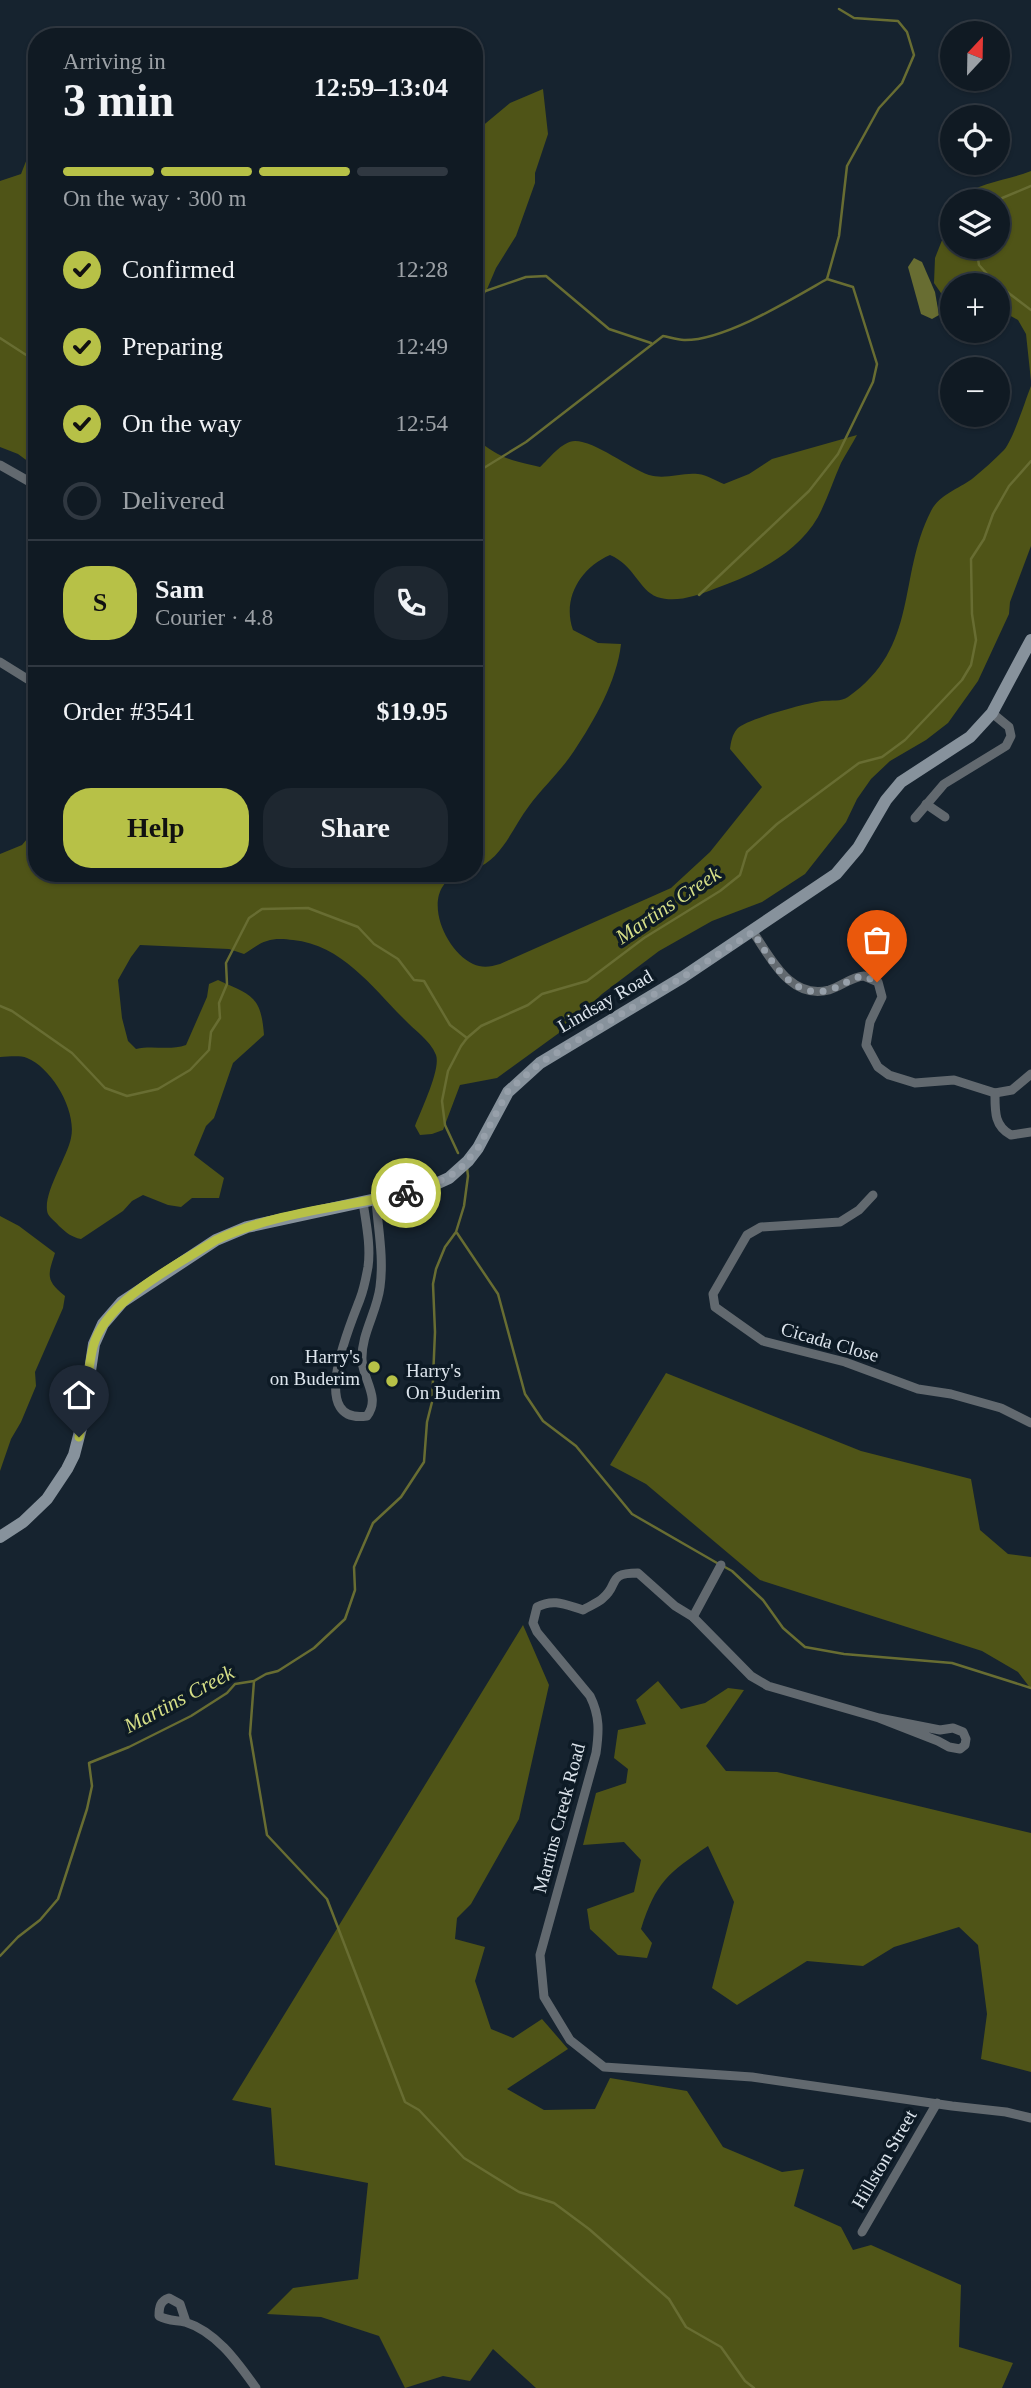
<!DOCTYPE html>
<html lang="en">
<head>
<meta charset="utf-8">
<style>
  :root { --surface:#101a23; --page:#1e2730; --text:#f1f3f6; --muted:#9ca1a6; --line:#303841; --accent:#b7c147 }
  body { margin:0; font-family:"Times New Roman",serif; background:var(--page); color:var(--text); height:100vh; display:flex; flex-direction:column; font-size:26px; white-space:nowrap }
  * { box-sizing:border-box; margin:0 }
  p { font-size:23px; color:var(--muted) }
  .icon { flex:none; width:38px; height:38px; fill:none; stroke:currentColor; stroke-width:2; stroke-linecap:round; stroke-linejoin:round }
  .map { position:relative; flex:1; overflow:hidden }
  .details { position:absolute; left:28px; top:28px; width:455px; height:854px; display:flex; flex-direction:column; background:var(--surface); border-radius:28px; box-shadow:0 2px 5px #0004,0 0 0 2px var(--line) }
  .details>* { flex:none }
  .needle { width:46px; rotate:22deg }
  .controls { position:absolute; left:940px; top:21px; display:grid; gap:14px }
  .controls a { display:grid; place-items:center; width:70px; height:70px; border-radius:50%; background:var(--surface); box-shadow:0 2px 5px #0004,0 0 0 2px var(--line); font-size:35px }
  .pin { position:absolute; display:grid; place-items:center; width:60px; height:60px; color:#fff; margin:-72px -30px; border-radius:50% 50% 50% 0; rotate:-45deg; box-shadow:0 0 7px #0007 }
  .pin .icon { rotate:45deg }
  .courier { position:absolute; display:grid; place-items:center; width:70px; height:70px; margin:-35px; border:5px solid #b7c147; border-radius:50%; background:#fff; color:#222; box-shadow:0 2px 9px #0007 }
  .summary em { font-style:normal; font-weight:700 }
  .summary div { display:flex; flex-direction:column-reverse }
  .summary { display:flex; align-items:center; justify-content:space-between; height:119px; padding:0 35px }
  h1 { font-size:46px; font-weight:700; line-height:52px }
  .bar { display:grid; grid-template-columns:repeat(4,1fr); gap:10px 7px; align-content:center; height:84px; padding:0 35px }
  .bar i { height:9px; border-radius:5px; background:var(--line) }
  .bar .selected { background:var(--accent) }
  .bar p { grid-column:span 4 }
  .line { display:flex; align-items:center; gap:18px; padding:0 35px; border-top:2px solid var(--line) }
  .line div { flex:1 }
  .round { display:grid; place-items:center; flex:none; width:74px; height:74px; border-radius:28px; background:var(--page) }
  ol { padding:0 35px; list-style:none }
  li { display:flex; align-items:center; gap:21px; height:77px }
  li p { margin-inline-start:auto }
  li .icon { padding:7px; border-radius:50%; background:var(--accent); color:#111; stroke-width:4 }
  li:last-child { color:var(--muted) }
  li i { width:38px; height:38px; border:4px solid var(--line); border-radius:50% }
  .primary-button { display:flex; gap:14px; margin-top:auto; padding:14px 35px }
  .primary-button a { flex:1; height:80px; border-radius:28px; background:var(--accent); color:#111; font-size:28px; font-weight:700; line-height:80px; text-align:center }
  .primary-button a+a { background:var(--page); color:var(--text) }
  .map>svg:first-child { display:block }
  .forest { fill:#4f5417 }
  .water { fill:#686d32 }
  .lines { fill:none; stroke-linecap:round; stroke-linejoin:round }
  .stream { stroke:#686d32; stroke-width:2.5 }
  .street { stroke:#62696f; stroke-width:9 }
  .secondary { stroke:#87929c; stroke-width:12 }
  .done { stroke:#97a0aa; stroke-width:7; stroke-dasharray:0 12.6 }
  .route { stroke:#b7c147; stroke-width:9 }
  .poi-dot { fill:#b7c147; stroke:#0d1a25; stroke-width:2.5 }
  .labels { text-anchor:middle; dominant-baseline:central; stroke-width:7; stroke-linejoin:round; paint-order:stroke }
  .street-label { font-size:19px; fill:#dce4ec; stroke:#0d1a25 }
  .poi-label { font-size:19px; fill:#dce4ec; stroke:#0d1a25; text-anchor:end }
  .water-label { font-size:21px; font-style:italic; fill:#d6df87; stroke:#0d1a25 }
</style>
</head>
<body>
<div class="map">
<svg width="1031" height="2388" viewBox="0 0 1031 2388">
  <rect width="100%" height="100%" fill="#16232f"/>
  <g class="forest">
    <polygon points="543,89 548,134 535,173 535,183 516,236 496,268 474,320 474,133 510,103"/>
    <polygon points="35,115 37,115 37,468 18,454 0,447 0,181 21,174 30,151"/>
    <path d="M1031 171V381L1026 334 1018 320 998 309V285H952V309L934 283 935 258 952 215V247H998V201H958V199C979 182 1006 181 1031 171Z"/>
    <path d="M1031 386V546L1010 602 1009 614 978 681 948 723 926 740 890 761 871 779 857 799 846 822 805 874 762 902 712 921 659 951 602 994 570 1025 497 1078 460 1085 443 1130 432 1134 420 1135 415 1126C421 1110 441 1069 436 1055 430 1040 414 1030 404 1019 372 987 342 945 293 940 285 939 275 938 267 941 259 943 251 950 244 954L229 949 140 945 131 957 118 980 122 1018 128 1041 136 1049C153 1045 169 1051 186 1045L207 997 209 984 218 980C251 995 261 995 264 1035L233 1063 214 1118 206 1126 194 1155 224 1178 219 1198H192L181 1207 168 1205 143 1195 132 1201 123 1211 81 1239C71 1237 67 1233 59 1226 56 1222 50 1218 48 1214 41 1196 67 1158 71 1138 77 1111 52 1068 27 1058 19 1055 8 1057 0 1057V854L22 845 37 827V873H461C418 887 442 949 473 964 482 968 490 967 500 964L671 888 710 852 762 787 730 749C731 742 732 735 737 729 746 719 807 703 822 701 831 700 841 702 848 697 920 647 897 577 931 511 939 495 958 489 972 479 983 470 994 460 1004 450 1013 440 1025 401 1031 386Z"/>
    <path d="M857 435C852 444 846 454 841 463 833 481 827 500 818 517 796 555 753 575 714 589 696 596 676 603 657 597 639 590 634 565 610 555 580 568 562 599 573 630L598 643 621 644C617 681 594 721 574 751 561 771 543 787 529 806 512 828 502 860 474 869V437C499 458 509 460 540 467 549 459 562 441 575 441 595 441 629 468 649 475 666 480 682 472 698 474 707 475 716 481 724 484L749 474 772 459Z"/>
    <path d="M0 1216 19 1226 55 1253C48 1275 45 1280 65 1296L63 1308 35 1372 36 1386 21 1422 11 1439 0 1471Z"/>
    <polygon points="666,1373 861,1451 971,1479 980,1530 1008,1554 1031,1557 1031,1689 1018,1672 982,1651 760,1580 646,1484 610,1465"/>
    <polygon points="523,1625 549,1685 519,1819 471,1904 457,1918 455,1939 485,1947 475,1981 491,2029 513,2038 542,2019 568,2049 507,2089 544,2110 595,2109 610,2078 687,2091 723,2147 782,2172 804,2169 794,2206 841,2227 853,2250 871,2245 961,2285 959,2347 1013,2363 1002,2388 536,2388 493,2349 470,2381 443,2376 405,2388 379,2336 321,2317 267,2314 293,2288 358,2279 368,2183 275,2165 271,2108 232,2100"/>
    <path d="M658 1681 681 1709 705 1703 728 1688 744 1690 706 1746 726 1771 777 1772 1031 1833V2072L981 2059 987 2014 978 1945 959 1927 894 1947 863 1966 807 1961 737 2005 712 1988 734 1902 708 1846C668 1873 656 1882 641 1929L652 1943 647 1958 618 1955 590 1929 587 1909 634 1892 641 1860 624 1842 583 1845 596 1793 626 1783 628 1769 614 1758 618 1730 646 1724 636 1700Z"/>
  </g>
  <polygon class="water" points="914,258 922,262 935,292 939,315 932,319 921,314 908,267"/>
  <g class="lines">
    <g class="stream">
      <polyline points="995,201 1031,186"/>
      <polyline points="976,247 979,265 997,285"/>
      <polyline points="827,279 839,236 847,166 879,108 902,83 914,55 907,32 898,21 854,18 839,9"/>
      <polyline points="998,285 1031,310"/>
      <polyline points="474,295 526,277 546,276 609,329 651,343"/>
      <polyline points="0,338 37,362"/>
      <path d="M474 474 526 442 663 336C669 337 677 340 684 340 724 341 792 299 827 279L853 287 877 364 873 382 838 454 809 491 699 595"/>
      <polyline points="0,1006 12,1011 72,1053 105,1088 127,1096 158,1089 190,1070 209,1050 211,1032 220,1018 219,1003 227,984 226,963 249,918 262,909 308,908 358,927 374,944 398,959 414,980 424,981 450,1025 467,1038"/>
      <polyline points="458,1153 445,1125 442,1101 448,1071 461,1046 467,1038 481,1026 528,1005 542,994 587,981 644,938 720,891 740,875 747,852 777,824 859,763 882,757 905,740 962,680 971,665 976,640 972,614 971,559 984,539 993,514 1009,486 1031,461"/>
      <polyline points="457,1233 498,1294 525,1394 543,1421 576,1446 632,1514 717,1563"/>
      <polyline points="723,1566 732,1571 763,1600 783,1628 805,1647 844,1654 952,1663 1031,1688"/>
      <polyline points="254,1681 250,1734 267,1835 327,1899 405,2102 419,2110 464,2158 519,2192 554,2203 589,2229 669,2299 686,2327 721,2347 745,2381 754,2388"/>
      <polyline points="0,1956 18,1937 40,1920 58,1899 87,1809 92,1786 89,1763 129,1747 191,1716 227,1693 235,1684 254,1681 266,1674 278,1671 314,1648 345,1619 355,1590 354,1567 373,1523 401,1497 424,1462 427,1422 432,1402 435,1332 433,1284 436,1269 445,1247 456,1232 464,1206 468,1176 467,1168"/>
    </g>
    <g class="street">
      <polyline points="0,465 37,486"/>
      <polyline points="0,662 37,685"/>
      <polyline points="926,804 945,817"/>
      <polyline points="915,818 944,784 1006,746 1011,736 1009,727 992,713"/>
      <path d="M753 932C771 958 790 1000 829 990 842 986 851 977 864 976L878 982 882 997 870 1022 866 1045 878 1067 889 1075 915 1083 954 1080 995 1093 1012 1090 1031 1074"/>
      <path d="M995 1093C995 1111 994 1126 1011 1135L1031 1132"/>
      <polyline points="873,1195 859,1210 840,1222 761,1227 747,1235 713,1294 715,1307 763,1341 845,1362 918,1389 951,1394 1001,1408 1031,1423"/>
      <path d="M363 1202C366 1223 371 1246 368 1267 366 1278 364 1289 360 1299 351 1323 306 1425 367 1416 381 1398 363 1380 362 1360 361 1334 377 1312 380 1287 384 1257 378 1229 376 1200"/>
      <polyline points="693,1617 721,1565"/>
      <path d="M879 1718 938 1741 949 1747 960 1749 965 1745 966 1739 963 1732 953 1728 940 1730 879 1718 768 1686 751 1676 693 1617 675 1606 638 1573C606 1573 620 1584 603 1598 598 1603 589 1606 583 1610 566 1605 554 1598 537 1607L533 1623 537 1632 590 1696C600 1716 599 1732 596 1753L540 1955 544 1997 570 2040 604 2067 752 2077 952 2106 1006 2112 1031 2118"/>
      <polyline points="862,2232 937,2103"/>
      <path d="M186 2322 180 2304 169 2298C160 2301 159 2307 159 2316 168 2321 175 2320 185 2322 217 2332 238 2363 256 2388"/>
    </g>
    <polyline class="secondary" points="0,1537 23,1522 47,1499 67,1469 74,1455 82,1424 94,1344 103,1324 122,1302 216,1240 247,1227 427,1188 449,1178 468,1161 478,1148 508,1092 540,1063 683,977 836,874 858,848 886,800 901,782 970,737 992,713 1031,640"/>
  </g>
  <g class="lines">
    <path class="done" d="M406 1193 427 1188 458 1171 478 1148 508 1091 540 1063 683 977 753 932C770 958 790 1000 829 990 842 986 851 978 864 976L877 982"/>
    <path class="route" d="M79 1437C86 1407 86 1376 93 1347 105 1300 177 1265 216 1240 275 1212 343 1207 406 1193"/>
  </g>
  <g class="poi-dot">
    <circle cx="374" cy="1367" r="7"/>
    <circle cx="392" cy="1381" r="7"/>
  </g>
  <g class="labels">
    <g class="street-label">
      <text transform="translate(605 1001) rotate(-30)">Lindsay Road</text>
      <text transform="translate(830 1342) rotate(16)">Cicada Close</text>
      <text transform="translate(559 1818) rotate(-75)">Martins Creek Road</text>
      <text transform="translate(884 2159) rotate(-60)">Hillston Street</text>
    </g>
    <g class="poi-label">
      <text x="360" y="1356">Harry's<tspan x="360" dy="22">on Buderim</tspan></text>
      <text x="406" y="1370" text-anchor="start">Harry's<tspan x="406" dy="22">On Buderim</tspan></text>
    </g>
    <g class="water-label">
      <text transform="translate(668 905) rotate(-34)">Martins Creek</text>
      <text transform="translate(179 1699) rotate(-28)">Martins Creek</text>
    </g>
  </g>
</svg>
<div class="controls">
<a><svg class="needle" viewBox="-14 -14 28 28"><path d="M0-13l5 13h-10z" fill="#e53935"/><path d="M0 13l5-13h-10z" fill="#9ca1a6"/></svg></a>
<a><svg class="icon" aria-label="locate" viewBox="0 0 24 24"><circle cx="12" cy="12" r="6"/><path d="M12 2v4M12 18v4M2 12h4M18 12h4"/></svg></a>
<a><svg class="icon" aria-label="layers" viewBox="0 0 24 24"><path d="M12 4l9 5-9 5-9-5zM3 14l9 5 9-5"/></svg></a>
<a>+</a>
<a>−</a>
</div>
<div class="pin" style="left:877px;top:982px;background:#ea580c"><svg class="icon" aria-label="bag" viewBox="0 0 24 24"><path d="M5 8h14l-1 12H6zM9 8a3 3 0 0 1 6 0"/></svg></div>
<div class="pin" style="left:79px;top:1437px;background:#1f2937"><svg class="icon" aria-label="home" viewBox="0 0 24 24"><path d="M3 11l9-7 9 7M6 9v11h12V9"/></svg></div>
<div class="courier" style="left:406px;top:1193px"><svg class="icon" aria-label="bike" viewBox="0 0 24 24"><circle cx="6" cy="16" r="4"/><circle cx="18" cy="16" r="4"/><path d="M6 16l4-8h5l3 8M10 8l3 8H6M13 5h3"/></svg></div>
<section class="details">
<div class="summary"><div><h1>3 min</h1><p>Arriving in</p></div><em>12:59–13:04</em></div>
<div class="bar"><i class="selected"></i><i class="selected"></i><i class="selected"></i><i></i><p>On the way · 300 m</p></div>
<ol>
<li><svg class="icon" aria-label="check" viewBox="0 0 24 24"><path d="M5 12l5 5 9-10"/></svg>Confirmed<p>12:28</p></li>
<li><svg class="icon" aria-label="check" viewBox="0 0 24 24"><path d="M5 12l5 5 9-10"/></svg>Preparing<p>12:49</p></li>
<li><svg class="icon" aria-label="check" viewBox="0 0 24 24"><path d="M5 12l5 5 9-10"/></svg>On the way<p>12:54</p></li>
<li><i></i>Delivered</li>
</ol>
<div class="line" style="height:126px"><b class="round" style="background:var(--accent);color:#111">S</b><div><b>Sam</b><p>Courier · 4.8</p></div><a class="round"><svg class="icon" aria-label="phone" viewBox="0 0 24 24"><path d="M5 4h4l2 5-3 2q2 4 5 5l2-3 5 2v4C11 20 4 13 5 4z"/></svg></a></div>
<div class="line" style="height:91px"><div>Order #3541</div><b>$19.95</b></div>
<div class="primary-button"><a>Help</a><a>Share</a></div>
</section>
</div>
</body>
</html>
